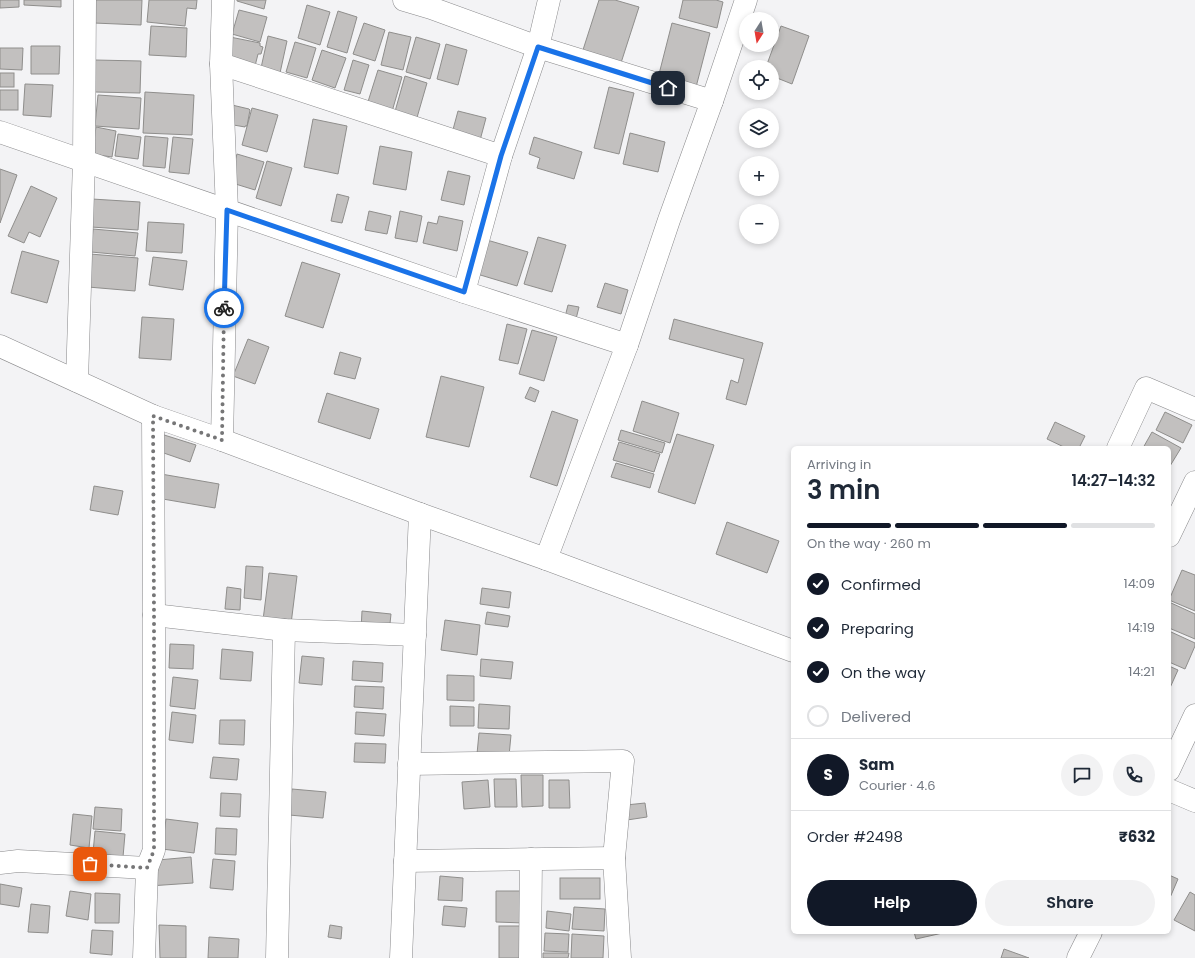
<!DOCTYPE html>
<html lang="en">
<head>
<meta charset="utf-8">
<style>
  :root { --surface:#fff; --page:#f2f2f3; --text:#1f2937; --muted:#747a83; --line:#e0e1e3; --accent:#111827 }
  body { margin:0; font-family:Poppins,sans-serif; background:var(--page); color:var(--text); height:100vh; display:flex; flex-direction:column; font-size:15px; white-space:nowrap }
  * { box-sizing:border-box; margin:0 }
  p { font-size:13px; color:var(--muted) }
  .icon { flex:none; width:22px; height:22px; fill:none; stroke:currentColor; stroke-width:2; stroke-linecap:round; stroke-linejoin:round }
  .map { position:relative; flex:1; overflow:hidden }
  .panel { position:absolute; left:791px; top:446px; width:380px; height:488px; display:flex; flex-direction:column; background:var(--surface); border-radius:6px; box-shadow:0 2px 6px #0003 }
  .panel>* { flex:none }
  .needle { width:26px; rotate:191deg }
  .buttons { position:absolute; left:739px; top:12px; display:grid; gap:8px }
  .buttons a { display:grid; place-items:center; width:40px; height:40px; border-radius:50%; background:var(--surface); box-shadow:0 2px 6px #0003; font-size:20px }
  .pin { position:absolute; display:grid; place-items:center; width:34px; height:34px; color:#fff; margin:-17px; border-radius:8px; box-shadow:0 2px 6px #0006 }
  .courier { position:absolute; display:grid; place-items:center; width:40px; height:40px; margin:-20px; border:3px solid #1a73e8; border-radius:50%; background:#fff; color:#222; box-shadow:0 1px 5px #0007 }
  .summary em { font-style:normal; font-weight:600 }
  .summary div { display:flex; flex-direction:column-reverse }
  .summary { display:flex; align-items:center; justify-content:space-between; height:68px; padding:0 16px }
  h1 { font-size:26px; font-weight:600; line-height:30px }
  .bar { display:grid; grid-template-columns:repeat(4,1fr); gap:6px 4px; align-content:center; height:48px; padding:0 16px }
  .bar i { height:5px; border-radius:3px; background:var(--line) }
  .bar .active { background:var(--accent) }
  .bar p { grid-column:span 4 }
  .line { display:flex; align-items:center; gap:10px; padding:0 16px; border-top:1px solid var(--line) }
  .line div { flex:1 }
  .round { display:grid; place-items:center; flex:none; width:42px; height:42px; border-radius:21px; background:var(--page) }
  ol { padding:0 16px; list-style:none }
  li { display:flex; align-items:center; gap:12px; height:44px }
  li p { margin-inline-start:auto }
  li .icon { padding:4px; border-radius:50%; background:var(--accent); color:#fff; stroke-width:4 }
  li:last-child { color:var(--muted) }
  li i { width:22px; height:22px; border:2px solid var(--line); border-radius:50% }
  .primary-button { display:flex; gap:8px; margin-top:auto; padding:8px 16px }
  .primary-button a { flex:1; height:46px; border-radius:24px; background:var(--accent); color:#fff; font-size:16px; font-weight:600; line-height:46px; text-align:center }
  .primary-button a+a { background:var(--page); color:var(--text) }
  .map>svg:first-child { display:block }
  .building { fill:#c2c0bf; stroke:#8f8e8c }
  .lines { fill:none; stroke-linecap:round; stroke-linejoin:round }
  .minor-casing { stroke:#89898b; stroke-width:23 }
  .minor { stroke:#fff; stroke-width:22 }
  .done { stroke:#767677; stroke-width:4; stroke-dasharray:0 7.2 }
  .route { stroke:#1a73e8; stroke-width:5 }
</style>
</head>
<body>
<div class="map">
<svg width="1195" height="958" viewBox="0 0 1195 958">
  <rect width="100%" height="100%" fill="#f3f3f5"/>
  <g class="building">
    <polygon points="0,0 19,0 19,7 0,8"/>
    <polygon points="24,0 61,0 61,7 24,5"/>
    <polygon points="95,0 142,0 141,25 94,23"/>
    <polygon points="149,0 197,0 196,9 187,8 185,26 147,22"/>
    <polygon points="237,0 266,0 264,9 237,1"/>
    <polygon points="599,0 615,0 639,7 620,66 582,53"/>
    <polygon points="683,0 716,0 723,2 717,28 679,18"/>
    <polygon points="307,5 330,12 320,45 298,38"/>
    <polygon points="239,10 267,17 260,42 232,34"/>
    <polygon points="338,11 357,17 347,53 327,47"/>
    <polygon points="364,23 385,30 375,61 353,54"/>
    <polygon points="672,23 710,33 695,91 657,82"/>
    <polygon points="151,26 187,28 186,57 149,55"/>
    <polygon points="781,26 809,36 792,84 772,76 772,67 766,67"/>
    <polygon points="389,32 411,37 403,70 381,65"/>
    <polygon points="268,36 287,41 280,73 261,68"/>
    <polygon points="230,37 260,43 260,46 263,47 261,54 258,54 255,66 226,60"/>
    <polygon points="416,37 440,44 430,79 406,72"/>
    <polygon points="295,42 316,48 307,78 286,72"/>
    <polygon points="446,44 467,50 458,85 437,79"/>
    <polygon points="31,46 60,46 59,74 31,74"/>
    <polygon points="0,48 23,48 22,70 0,69"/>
    <polygon points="322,50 346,58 335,88 312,80"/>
    <polygon points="95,60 141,61 140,93 95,92"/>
    <polygon points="353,60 369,65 360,94 344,90"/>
    <polygon points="378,70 402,77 391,115 366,108"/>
    <rect x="0" y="73" width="14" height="14"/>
    <polygon points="405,76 427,83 416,121 394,115"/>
    <polygon points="25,84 53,85 51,117 23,115"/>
    <polygon points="609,87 634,93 619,154 594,148"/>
    <rect x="0" y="90" width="18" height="20"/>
    <polygon points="145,92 194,95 192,135 143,133"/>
    <polygon points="98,95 141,98 139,129 95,126"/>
    <polygon points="232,105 249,109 250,110 247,126 245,126 245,127 228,124"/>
    <polygon points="252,108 278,115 267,152 242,145"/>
    <polygon points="458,111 486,118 479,144 451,137"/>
    <polygon points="313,119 347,126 338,174 304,167"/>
    <polygon points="96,127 116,131 112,157 92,154"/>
    <polygon points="630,133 665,142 658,172 623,164"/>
    <polygon points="118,134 141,137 138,159 115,156"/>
    <polygon points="145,136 168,138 165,168 143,166"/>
    <polygon points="173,137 193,139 189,174 169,172"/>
    <polygon points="534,137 582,152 574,179 537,168 540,158 529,154"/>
    <polygon points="380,146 412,152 406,190 373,184"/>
    <polygon points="237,154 264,162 255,190 229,182"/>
    <polygon points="267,161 292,168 281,206 256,198"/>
    <polygon points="0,169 17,175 0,223"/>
    <polygon points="448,171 470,176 464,205 441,200"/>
    <polygon points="31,186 57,198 40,237 29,232 24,243 8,236"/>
    <polygon points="337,194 349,197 342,223 331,221"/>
    <polygon points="92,199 140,202 138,230 91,227"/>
    <polygon points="369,211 391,216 387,234 365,230"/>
    <polygon points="400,211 422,216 417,242 395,238"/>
    <polygon points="439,216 463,221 457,251 423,243 428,222 437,224"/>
    <polygon points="148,222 184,224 182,253 146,251"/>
    <polygon points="93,229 138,233 135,256 91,252"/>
    <polygon points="538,237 566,245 552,292 524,284"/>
    <polygon points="487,240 528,252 517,286 477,274"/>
    <polygon points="22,251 59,261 47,303 11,293"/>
    <polygon points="90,254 138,258 135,291 88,287"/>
    <polygon points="153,257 187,261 183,290 149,285"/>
    <polygon points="302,262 340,274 323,328 285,316"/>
    <polygon points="605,283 628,290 621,314 597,307"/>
    <polygon points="568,305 579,307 576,319 565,317"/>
    <polygon points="142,317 174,319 171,360 139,358"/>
    <polygon points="674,319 763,343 746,405 726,399 731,380 738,383 744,359 669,339"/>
    <polygon points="507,324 527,329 518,364 499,360"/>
    <polygon points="532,330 557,337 544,381 519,374"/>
    <polygon points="248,339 269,347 255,384 233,376"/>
    <polygon points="340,352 361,358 355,379 334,374"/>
    <polygon points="441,376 484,387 469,447 426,437"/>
    <polygon points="530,387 539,391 535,402 525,398"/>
    <polygon points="327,393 379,409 370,439 318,422"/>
    <polygon points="642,401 679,413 670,443 633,431"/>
    <polygon points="552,411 578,420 557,486 530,477"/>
    <polygon points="1165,412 1192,425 1183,443 1156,430"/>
    <polygon points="1055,422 1085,436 1079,448 1066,448 1047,439"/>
    <polygon points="621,430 665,443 662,453 618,440"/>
    <polygon points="1152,432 1181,448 1170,466 1169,466 1169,448 1143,448"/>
    <polygon points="161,434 196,445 190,462 155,450"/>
    <polygon points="677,434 714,445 695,504 658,492"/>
    <polygon points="619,442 660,454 654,472 613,460"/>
    <polygon points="616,463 654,474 650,488 611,477"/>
    <polygon points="161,474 219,484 215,508 157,498"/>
    <polygon points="94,486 123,491 118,515 90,510"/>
    <polygon points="727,522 779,541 767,573 716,554"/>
    <polygon points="246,566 263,567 261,600 244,598"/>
    <polygon points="1182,570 1195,575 1195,611 1169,600"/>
    <polygon points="269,573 297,576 291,624 263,620"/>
    <polygon points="227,587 241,589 240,610 225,609"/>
    <polygon points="482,588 511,592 509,608 480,604"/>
    <polygon points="1169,602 1195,614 1195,639 1169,628"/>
    <polygon points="362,611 391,614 389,633 361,630"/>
    <polygon points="487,612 510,616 508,627 485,624"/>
    <polygon points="445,620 480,625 477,655 441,650"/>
    <polygon points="1169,631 1195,643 1195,646 1185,669 1169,662"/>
    <polygon points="170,644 194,645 193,669 169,668"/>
    <polygon points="222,649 253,652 251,681 220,679"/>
    <polygon points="302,656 324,658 322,685 299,683"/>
    <polygon points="481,659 513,662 511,679 480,676"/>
    <polygon points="353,661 383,663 382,682 352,680"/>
    <polygon points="1169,666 1178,670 1169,690"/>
    <polygon points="447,675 474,676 474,701 447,700"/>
    <polygon points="173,677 198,680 195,709 170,706"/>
    <polygon points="355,686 384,687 383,709 354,707"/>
    <polygon points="479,704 510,706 509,729 478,728"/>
    <polygon points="450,706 474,707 474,726 450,726"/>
    <polygon points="172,712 196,715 193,743 169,740"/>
    <polygon points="356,712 386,714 384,736 355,734"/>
    <polygon points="220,720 245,720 244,745 219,744"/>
    <polygon points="479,733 511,735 509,756 477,754"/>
    <polygon points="355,743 386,744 385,763 354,762"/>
    <polygon points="213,757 239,759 237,780 210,778"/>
    <polygon points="521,775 543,775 543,806 522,807"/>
    <polygon points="494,779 516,779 517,807 495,807"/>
    <polygon points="488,780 490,807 464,809 462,782"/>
    <polygon points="549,780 569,780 570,808 549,808"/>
    <polygon points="292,789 326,792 323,818 289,815"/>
    <polygon points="221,793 241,794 240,817 220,816"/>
    <polygon points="645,803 647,817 627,820 626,805"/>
    <polygon points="95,807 122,809 121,831 93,829"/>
    <polygon points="73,814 92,816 89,848 70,845"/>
    <polygon points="166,819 198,823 194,853 162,849"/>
    <polygon points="216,828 237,829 236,855 215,854"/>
    <polygon points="95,831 125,834 123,857 93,853"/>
    <polygon points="191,857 193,883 149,886 147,861"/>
    <polygon points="213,859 235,861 233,890 210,888"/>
    <polygon points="1169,875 1178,879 1169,900"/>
    <polygon points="440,876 463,878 462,901 438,900"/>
    <rect x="560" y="878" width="40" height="21"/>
    <polygon points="0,884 22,888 19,907 0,904"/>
    <polygon points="70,891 91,894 88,920 66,916"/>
    <polygon points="496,891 524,891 524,923 496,922"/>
    <polygon points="1190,892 1195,895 1195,931 1174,920"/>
    <polygon points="95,893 120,894 119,923 95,923"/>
    <polygon points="31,904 50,906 48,933 28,932"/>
    <polygon points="444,906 467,908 465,927 442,925"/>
    <polygon points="574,907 605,909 604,931 572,929"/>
    <polygon points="547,911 571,914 569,931 546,928"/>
    <polygon points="159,925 186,926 186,958 160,958"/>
    <polygon points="330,925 342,927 341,939 328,937"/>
    <rect x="499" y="926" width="24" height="32"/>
    <polygon points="92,930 113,931 112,955 90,953"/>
    <polygon points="914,932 947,932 916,939"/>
    <polygon points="545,933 569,934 568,952 544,951"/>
    <polygon points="572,934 604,936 603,958 571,958"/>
    <polygon points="209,937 239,939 238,958 208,958"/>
    <polygon points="1004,949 1029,958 1001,958"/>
    <polygon points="543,953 569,953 568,958 543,958"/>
  </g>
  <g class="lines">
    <g class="minor-casing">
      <g id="minor">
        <polyline points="404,0 431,8 538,47 712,101"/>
        <polyline points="221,64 501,156"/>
        <polyline points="0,132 464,292 627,345"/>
        <polyline points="464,292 501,156 538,47 549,0"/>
        <polyline points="0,346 153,416 222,440 420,514 546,559 793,651"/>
        <polyline points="77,381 84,161 85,0"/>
        <polyline points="222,440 227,210 221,64 223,0"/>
        <polyline points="1118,448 1146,388 1195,409"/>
        <polyline points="1169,536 1195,482"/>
        <polyline points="546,559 627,345 669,220 712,101 746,0"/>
        <polyline points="154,615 284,630 415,635"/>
        <polyline points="409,764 623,761 614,858"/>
        <polyline points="1169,770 1195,715"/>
        <polyline points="1169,790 1195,801"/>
        <polyline points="405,861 614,858 620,958"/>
        <polyline points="0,863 18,861 147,868"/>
        <polyline points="144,958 147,868 154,850 154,615 153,416"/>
        <polyline points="277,958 284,630"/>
        <polyline points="401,958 420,514"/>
        <polyline points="530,958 531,859"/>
        <polyline points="1078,958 1091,932"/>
      </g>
    </g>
    <use href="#minor" class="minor"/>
  </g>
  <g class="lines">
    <polyline class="done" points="90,864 147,868 154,850 154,615 153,416 222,440 224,308"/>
    <polyline class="route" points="224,308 227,210 464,292 501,156 538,47 668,88"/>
  </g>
</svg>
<div class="buttons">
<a><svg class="needle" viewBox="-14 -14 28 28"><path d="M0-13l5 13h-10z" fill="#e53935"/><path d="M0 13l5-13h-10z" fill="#747a83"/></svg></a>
<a><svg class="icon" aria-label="locate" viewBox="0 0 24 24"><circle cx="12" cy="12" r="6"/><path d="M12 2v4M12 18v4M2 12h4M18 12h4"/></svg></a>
<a><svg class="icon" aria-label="layers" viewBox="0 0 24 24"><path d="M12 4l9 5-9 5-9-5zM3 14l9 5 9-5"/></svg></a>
<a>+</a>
<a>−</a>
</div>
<div class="pin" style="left:90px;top:864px;background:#ea580c"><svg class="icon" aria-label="bag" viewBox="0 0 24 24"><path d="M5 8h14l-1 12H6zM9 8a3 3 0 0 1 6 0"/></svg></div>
<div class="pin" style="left:668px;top:88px;background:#1f2937"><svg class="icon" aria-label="home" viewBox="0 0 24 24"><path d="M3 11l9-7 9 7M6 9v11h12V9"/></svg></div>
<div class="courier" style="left:224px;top:308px"><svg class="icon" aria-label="bike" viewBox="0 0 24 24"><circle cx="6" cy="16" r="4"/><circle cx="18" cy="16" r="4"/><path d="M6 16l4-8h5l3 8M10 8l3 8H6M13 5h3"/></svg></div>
<section class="panel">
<div class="summary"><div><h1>3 min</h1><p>Arriving in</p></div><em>14:27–14:32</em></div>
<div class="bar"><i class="active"></i><i class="active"></i><i class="active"></i><i></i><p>On the way · 260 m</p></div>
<ol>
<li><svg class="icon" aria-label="check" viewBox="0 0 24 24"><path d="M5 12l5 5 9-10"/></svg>Confirmed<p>14:09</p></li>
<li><svg class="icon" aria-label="check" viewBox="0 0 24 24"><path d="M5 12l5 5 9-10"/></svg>Preparing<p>14:19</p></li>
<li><svg class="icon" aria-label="check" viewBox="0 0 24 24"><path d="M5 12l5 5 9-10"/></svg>On the way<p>14:21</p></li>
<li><i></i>Delivered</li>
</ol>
<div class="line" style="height:72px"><b class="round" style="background:var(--accent);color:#fff">S</b><div><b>Sam</b><p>Courier · 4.6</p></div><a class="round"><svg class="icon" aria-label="chat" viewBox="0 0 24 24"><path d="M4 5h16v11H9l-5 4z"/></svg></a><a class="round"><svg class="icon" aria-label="phone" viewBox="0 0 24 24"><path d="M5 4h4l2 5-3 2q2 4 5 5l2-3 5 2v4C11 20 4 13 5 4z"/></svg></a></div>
<div class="line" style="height:52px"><div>Order #2498</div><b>₹632</b></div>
<div class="primary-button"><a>Help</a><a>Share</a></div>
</section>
</div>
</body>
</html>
